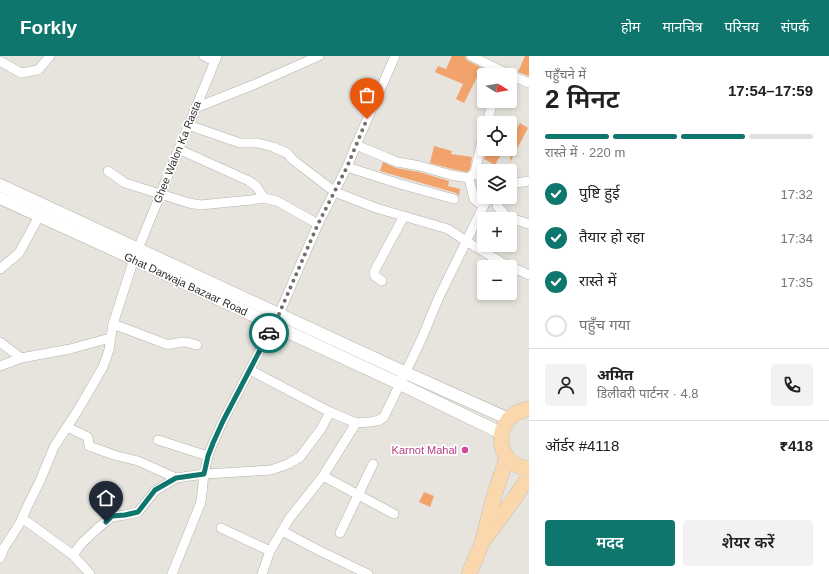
<!DOCTYPE html>
<html lang="hi">
<head>
<meta charset="utf-8">
<style>
  :root { --surface:#fff; --page:#f2f2f2; --text:#202124; --muted:#757577; --line:#e0e0e0; --accent:#0f766e }
  body { margin:0; font-family:Arial,"Noto Sans Devanagari",sans-serif; background:var(--page); color:var(--text); height:100vh; display:flex; flex-direction:column; font-size:15px; white-space:nowrap }
  * { box-sizing:border-box; margin:0 }
  p { font-size:13px; color:var(--muted) }
  .icon { flex:none; width:22px; height:22px; fill:none; stroke:currentColor; stroke-width:2; stroke-linecap:round; stroke-linejoin:round }
  .map { position:relative; flex:1; overflow:hidden }
  .drawer { display:flex; flex-direction:column; background:var(--surface); width:300px }
  .drawer>* { flex:none }
  .needle { width:26px; rotate:101deg }
  .buttons { position:absolute; left:477px; top:12px; display:grid; gap:8px }
  .buttons a { display:grid; place-items:center; width:40px; height:40px; border-radius:4px; background:var(--surface); box-shadow:0 2px 6px #0003; font-size:20px }
  .pin { position:absolute; display:grid; place-items:center; width:34px; height:34px; color:#fff; margin:-41px -17px; border-radius:50% 50% 50% 0; rotate:-45deg; box-shadow:0 0 4px #0007 }
  .pin .icon { rotate:45deg }
  .courier { position:absolute; display:grid; place-items:center; width:40px; height:40px; margin:-20px; border:3px solid #0f766e; border-radius:50%; background:#fff; color:#222; box-shadow:0 1px 5px #0007 }
  .summary em { font-style:normal; font-weight:600 }
  .summary div { display:flex; flex-direction:column-reverse }
  .summary { display:flex; align-items:center; justify-content:space-between; height:68px; padding:0 16px }
  h1 { font-size:26px; font-weight:600; line-height:30px }
  .bar { display:grid; grid-template-columns:repeat(4,1fr); gap:6px 4px; align-content:center; height:48px; padding:0 16px }
  .bar i { height:5px; border-radius:3px; background:var(--line) }
  .bar .selected { background:var(--accent) }
  .bar p { grid-column:span 4 }
  .line { display:flex; align-items:center; gap:10px; padding:0 16px; border-top:1px solid var(--line) }
  .line div { flex:1 }
  .round { display:grid; place-items:center; flex:none; width:42px; height:42px; border-radius:4px; background:var(--page) }
  ol { padding:0 16px; list-style:none }
  li { display:flex; align-items:center; gap:12px; height:44px }
  li p { margin-inline-start:auto }
  li .icon { padding:4px; border-radius:50%; background:var(--accent); color:#fff; stroke-width:4 }
  li:last-child { color:var(--muted) }
  li i { width:22px; height:22px; border:2px solid var(--line); border-radius:50% }
  .action { display:flex; gap:8px; margin-top:auto; padding:8px 16px }
  .action a { flex:1; height:46px; border-radius:4px; background:var(--accent); color:#fff; font-size:16px; font-weight:600; line-height:46px; text-align:center }
  .action a+a { background:var(--page); color:var(--text) }
  header { display:flex; align-items:center; gap:24px; box-sizing:border-box; height:56px; padding:0 20px; background:var(--accent); color:#fff }
  header strong { font-size:19px }
  nav { display:flex; gap:22px; margin-inline-start:auto; font-size:14px }
  main { display:flex; flex:1; min-height:0 }
  .map>svg:first-child { display:block }
  .building { fill:#f2a26b }
  .lines { fill:none; stroke-linecap:round; stroke-linejoin:round }
  .minor-casing { stroke:#b4b2ab; stroke-width:10 }
  .tertiary-casing { stroke:#b4b2ab; stroke-width:13 }
  .primary-casing { stroke:#c1c1c0; stroke-width:16 }
  .minor { stroke:#fff; stroke-width:9 }
  .tertiary { stroke:#fff; stroke-width:12 }
  .primary { stroke:#fbd7ad; stroke-width:15 }
  .done { stroke:#706f6b; stroke-width:4; stroke-dasharray:0 7.2 }
  .route { stroke:#0f766e; stroke-width:5 }
  .hotel-dot { fill:#d1479c; stroke:#fff; stroke-width:1.5 }
  .labels { text-anchor:middle; dominant-baseline:central; stroke-width:3.5; stroke-linejoin:round; paint-order:stroke }
  .street-label { font-size:11px; fill:#31302d; stroke:#fff }
  .hotel-label { font-size:11px; fill:#b23c85; stroke:#fff; text-anchor:end }
</style>
</head>
<body>
<header>
<strong>Forkly</strong>
<nav><a>होम</a><a>मानचित्र</a><a>परिचय</a><a>संपर्क</a></nav>
</header>
<main>
<div class="map">
<svg width="529" height="518" viewBox="0 0 529 518">
  <rect width="100%" height="100%" fill="#e6e4dd"/>
  <g class="building">
    <polygon points="452,0 465,0 466,3 468,5 496,19 478,19 464,47 456,43 463,28 435,16 438,10 446,13"/>
    <polygon points="525,0 529,0 529,20 518,16"/>
    <polygon points="520,67 528,72 510,106 510,99 503,95 495,109 484,103 488,93 510,93 510,85"/>
    <polygon points="434,90 452,95 451,98 472,101 470,113 467,116 452,113 430,107"/>
    <polygon points="383,106 396,112 419,116 449,125 448,130 460,133 459,140 456,137 380,115"/>
    <polygon points="424,436 434,440 430,451 419,446"/>
  </g>
  <g class="lines">
    <g class="minor-casing">
      <g id="minor">
        <polyline points="204,0 214,5"/>
        <polyline points="471,0 510,19"/>
        <polyline points="0,5 21,17 38,14 50,0"/>
        <polyline points="510,19 529,27"/>
        <polyline points="195,52 253,29 319,0"/>
        <polyline points="487,67 493,45"/>
        <polyline points="188,69 240,87 258,87 273,91 287,97 293,104 335,136 376,152 448,173 466,185 501,206 529,219"/>
        <polyline points="356,89 397,106 420,110 451,119 469,122 475,116 484,75"/>
        <polyline points="178,93 249,125 256,130 264,142"/>
        <polyline points="347,111 400,128 454,143"/>
        <polyline points="108,115 125,127 189,147 200,149 251,144 264,142 277,145 318,168"/>
        <polyline points="475,116 484,126"/>
        <polyline points="469,122 474,143 483,150"/>
        <polyline points="510,128 529,125"/>
        <polyline points="499,141 497,150 507,161 529,168"/>
        <polyline points="138,193 217,0"/>
        <polyline points="0,213 19,197 42,155"/>
        <polyline points="382,225 375,220 374,217 376,212 404,160"/>
        <path d="M113 268 166 288C173 289 178 286 184 286 188 286 193 288 197 289"/>
        <polyline points="0,286 21,302"/>
        <polyline points="0,310 21,302 70,293 110,282"/>
        <polyline points="250,314 330,356 356,367 323,420 289,463 282,475"/>
        <path d="M356 367C365 366 378 367 384 361L422 282 439 241 488 141"/>
        <polyline points="67,371 88,381 89,390 114,399 138,405 176,422"/>
        <polyline points="158,384 208,400"/>
        <polyline points="323,420 394,458"/>
        <polyline points="22,462 73,499 90,518"/>
        <polyline points="221,472 270,495"/>
        <polyline points="340,477 373,408"/>
        <polyline points="73,499 82,487 99,471 112,461 125,459 138,456 155,435 176,422 204,418 271,414 288,408 300,401 321,373 330,356"/>
        <polyline points="0,502 4,492 20,467 28,449 39,427 54,391 78,354 103,311 109,294 113,268 134,203"/>
        <polyline points="172,518 201,446 204,418 208,400 213,387 223,365 279,258 318,168 347,111 356,89 395,0"/>
        <polyline points="262,518 270,495 282,475 318,494 368,518"/>
      </g>
    </g>
    <g class="tertiary-casing">
      <g id="tertiary">
        <polyline points="0,129 406,317 509,363"/>
        <polyline points="0,142 134,203 273,269 400,328 501,377"/>
      </g>
    </g>
    <g class="primary-casing">
      <g id="primary">
        <path d="M529 353C490 359 494 412 529 412"/>
        <polyline points="487,480 516,440 529,420"/>
        <polyline points="469,518 482,487 494,440 507,401"/>
      </g>
    </g>
    <use href="#minor" class="minor"/>
    <use href="#tertiary" class="tertiary"/>
    <use href="#primary" class="primary"/>
  </g>
  <g class="lines">
    <polyline class="done" points="269,277 279,258 318,168 347,111 367,63"/>
    <polyline class="route" points="106,466 112,460 125,459 138,456 155,434 176,422 204,418 208,400 213,387 223,365 269,277"/>
  </g>
  <circle class="hotel-dot" cx="465" cy="394" r="4"/>
  <g class="labels">
    <g class="street-label">
      <text transform="translate(177 96) rotate(-68)">Ghee Walon Ka Rasta</text>
      <text transform="translate(186 228) rotate(25)">Ghat Darwaja Bazaar Road</text>
    </g>
    <g class="hotel-label">
      <text x="457" y="394">Karnot Mahal</text>
    </g>
  </g>
</svg>
<div class="buttons">
<a><svg class="needle" viewBox="-14 -14 28 28"><path d="M0-13l5 13h-10z" fill="#e53935"/><path d="M0 13l5-13h-10z" fill="#757577"/></svg></a>
<a><svg class="icon" aria-label="locate" viewBox="0 0 24 24"><circle cx="12" cy="12" r="6"/><path d="M12 2v4M12 18v4M2 12h4M18 12h4"/></svg></a>
<a><svg class="icon" aria-label="layers" viewBox="0 0 24 24"><path d="M12 4l9 5-9 5-9-5zM3 14l9 5 9-5"/></svg></a>
<a>+</a>
<a>−</a>
</div>
<div class="pin" style="left:367px;top:63px;background:#ea580c"><svg class="icon" aria-label="bag" viewBox="0 0 24 24"><path d="M5 8h14l-1 12H6zM9 8a3 3 0 0 1 6 0"/></svg></div>
<div class="pin" style="left:106px;top:466px;background:#1f2937"><svg class="icon" aria-label="home" viewBox="0 0 24 24"><path d="M3 11l9-7 9 7M6 9v11h12V9"/></svg></div>
<div class="courier" style="left:269px;top:277px"><svg class="icon" aria-label="car" viewBox="0 0 24 24"><path d="M5 17H2v-5l4-1 3-4h7l3 4 3 1v5h-3M9 17h6M6 11h13"/><circle cx="7" cy="17" r="2"/><circle cx="17" cy="17" r="2"/></svg></div>
</div>
<section class="drawer">
<div class="summary"><div><h1>2 मिनट</h1><p>पहुँचने में</p></div><em>17:54–17:59</em></div>
<div class="bar"><i class="selected"></i><i class="selected"></i><i class="selected"></i><i></i><p>रास्ते में · 220 m</p></div>
<ol>
<li><svg class="icon" aria-label="check" viewBox="0 0 24 24"><path d="M5 12l5 5 9-10"/></svg>पुष्टि हुई<p>17:32</p></li>
<li><svg class="icon" aria-label="check" viewBox="0 0 24 24"><path d="M5 12l5 5 9-10"/></svg>तैयार हो रहा<p>17:34</p></li>
<li><svg class="icon" aria-label="check" viewBox="0 0 24 24"><path d="M5 12l5 5 9-10"/></svg>रास्ते में<p>17:35</p></li>
<li><i></i>पहुँच गया</li>
</ol>
<div class="line" style="height:72px"><a class="round"><svg class="icon" aria-label="person" viewBox="0 0 24 24"><circle cx="12" cy="8" r="4"/><path d="M4 21q1-7 8-7t8 7"/></svg></a><div><b>अमित</b><p>डिलीवरी पार्टनर · 4.8</p></div><a class="round"><svg class="icon" aria-label="phone" viewBox="0 0 24 24"><path d="M5 4h4l2 5-3 2q2 4 5 5l2-3 5 2v4C11 20 4 13 5 4z"/></svg></a></div>
<div class="line" style="height:52px"><div>ऑर्डर #4118</div><b>₹418</b></div>
<div class="action"><a>मदद</a><a>शेयर करें</a></div>
</section>
</main>
</body>
</html>
